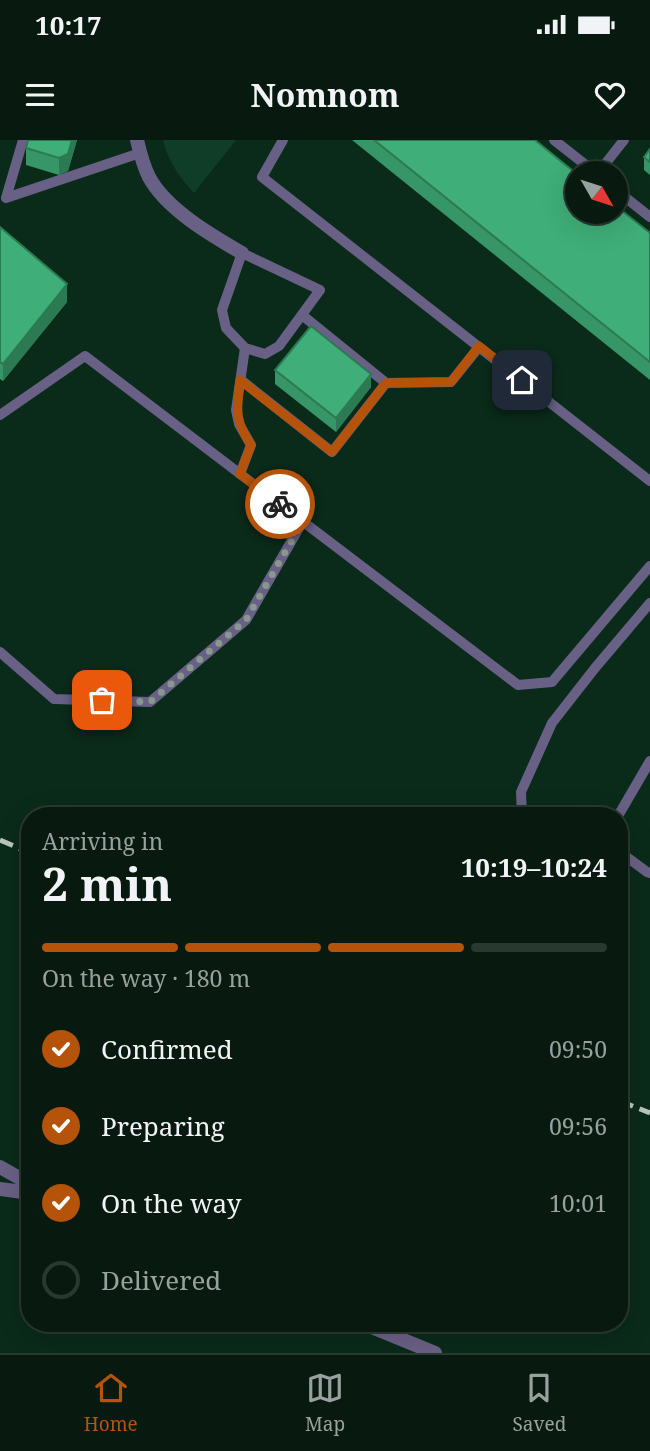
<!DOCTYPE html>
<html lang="en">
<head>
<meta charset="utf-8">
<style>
  :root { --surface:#081a10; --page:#16271e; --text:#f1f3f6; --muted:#98a19f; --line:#293830; --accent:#b45309 }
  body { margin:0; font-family:"Noto Serif",serif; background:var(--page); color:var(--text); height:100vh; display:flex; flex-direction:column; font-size:26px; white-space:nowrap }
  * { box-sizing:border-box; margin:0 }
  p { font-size:23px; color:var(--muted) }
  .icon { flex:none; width:38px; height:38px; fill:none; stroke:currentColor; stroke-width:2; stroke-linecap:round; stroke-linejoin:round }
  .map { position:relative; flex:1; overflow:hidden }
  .side { position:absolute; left:21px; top:667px; width:607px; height:525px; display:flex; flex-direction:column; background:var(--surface); border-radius:28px; box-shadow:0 7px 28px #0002,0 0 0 2px var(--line) }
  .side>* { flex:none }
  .needle { width:46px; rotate:129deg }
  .controls { position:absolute; left:565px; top:21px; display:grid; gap:14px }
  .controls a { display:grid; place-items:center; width:63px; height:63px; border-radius:50%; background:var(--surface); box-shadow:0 7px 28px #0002,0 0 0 2px var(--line); font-size:35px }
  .pin { position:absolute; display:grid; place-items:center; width:60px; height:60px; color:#fff; margin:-30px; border-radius:14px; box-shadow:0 4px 10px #0006 }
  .courier { position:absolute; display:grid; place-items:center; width:70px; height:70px; margin:-35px; border:5px solid #b45309; border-radius:50%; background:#fff; color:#222; box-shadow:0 2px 9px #0007 }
  .summary em { font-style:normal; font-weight:700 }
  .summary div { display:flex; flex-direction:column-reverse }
  .summary { display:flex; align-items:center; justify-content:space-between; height:119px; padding:0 21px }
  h1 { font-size:46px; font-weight:700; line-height:52px }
  .bar { display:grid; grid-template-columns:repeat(4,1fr); gap:10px 7px; align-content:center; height:84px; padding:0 21px }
  .bar i { height:9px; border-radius:5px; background:var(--line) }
  .bar .active { background:var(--accent) }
  .bar p { grid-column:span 4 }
  ol { padding:0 21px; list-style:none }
  li { display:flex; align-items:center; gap:21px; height:77px }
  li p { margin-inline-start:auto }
  li .icon { padding:7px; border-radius:50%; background:var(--accent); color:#fff; stroke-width:4 }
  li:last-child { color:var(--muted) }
  li i { width:38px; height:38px; border:4px solid var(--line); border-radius:50% }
  .status { display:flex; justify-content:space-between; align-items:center; height:49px; padding:0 35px; background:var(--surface); direction:ltr }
  .status svg { height:19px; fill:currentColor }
  header { display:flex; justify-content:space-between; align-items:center; height:91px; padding:0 21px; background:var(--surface); font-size:32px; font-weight:700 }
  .tab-bar { display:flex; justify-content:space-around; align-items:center; height:98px; border-top:2px solid var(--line); background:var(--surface); font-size:19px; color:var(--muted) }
  .tab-bar a { display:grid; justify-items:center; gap:4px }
  .tab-bar .active { color:var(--accent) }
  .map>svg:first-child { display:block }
  .built { fill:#0a2a1a; fill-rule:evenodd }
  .green { fill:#103d27 }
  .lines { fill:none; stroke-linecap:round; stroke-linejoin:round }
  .lane { stroke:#696085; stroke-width:10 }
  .street { stroke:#696085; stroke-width:14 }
  .rail { stroke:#b8c6bd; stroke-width:5; stroke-dasharray:14 7; stroke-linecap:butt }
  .wall { fill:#369667 }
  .shaded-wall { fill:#2c7a54 }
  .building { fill:#3fae78; stroke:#2c7a54; stroke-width:2 }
  .done { stroke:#88988f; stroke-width:7; stroke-dasharray:0 12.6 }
  .route { stroke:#b45309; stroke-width:9 }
</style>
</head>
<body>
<div class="status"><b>10:17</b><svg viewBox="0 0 49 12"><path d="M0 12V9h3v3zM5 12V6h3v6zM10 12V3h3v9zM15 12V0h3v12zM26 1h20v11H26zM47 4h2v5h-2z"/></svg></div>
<header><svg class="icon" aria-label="menu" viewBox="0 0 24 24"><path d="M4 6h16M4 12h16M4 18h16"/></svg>Nomnom<svg class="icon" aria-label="heart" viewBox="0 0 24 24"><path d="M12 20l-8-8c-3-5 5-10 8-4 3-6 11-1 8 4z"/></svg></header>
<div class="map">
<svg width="650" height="1213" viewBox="0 0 650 1213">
  <rect width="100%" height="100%" fill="#0b2216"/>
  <path class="built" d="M0 0H650V1213H0ZM578 33H616V72H578ZM30 676H620V1183H30Z"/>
  <path class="green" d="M163 0H236L194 53C179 37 168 21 163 0Z"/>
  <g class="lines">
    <g class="lane">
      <polyline points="23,0 6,58 140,13"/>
      <polyline points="283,0 262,37 650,341"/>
      <polyline points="554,0 596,33"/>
      <polyline points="598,33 624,0"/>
      <polyline points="616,50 650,77"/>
      <polygon points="242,113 320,150 279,206 265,214 245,208 226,188 222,170"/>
      <polyline points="241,240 332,312 386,243 302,175"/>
      <polyline points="386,243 451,242 479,207"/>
      <polyline points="0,275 85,216 518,545 552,542 650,426"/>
      <polyline points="240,334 251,305 239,284 236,270 245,208"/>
      <polyline points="0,512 54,559 150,562 246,480 303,381"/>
      <polyline points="522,676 521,652 552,583 595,528 650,463"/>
      <polyline points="618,676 650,621"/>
      <polyline points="620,712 647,732 650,733"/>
    </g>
    <g class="street">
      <path d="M137 0C140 13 143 25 149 37 166 69 211 95 242 113"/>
      <polyline points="0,1027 30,1044"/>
      <polyline points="0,1049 30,1053"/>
      <polyline points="362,1183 435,1213"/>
    </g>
    <g class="rail">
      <polyline points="0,700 30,713"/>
      <polyline points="620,961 650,973"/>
    </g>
  </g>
  <g class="wall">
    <polygon points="28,0 77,0 68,31 59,35 26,25 26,8"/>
    <polygon points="352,0 535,0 650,93 650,240"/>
    <polygon points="650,9 650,35 644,30 644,17"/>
    <polygon points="0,87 67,162 3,241 0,239"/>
    <polygon points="275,230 371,247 336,292 275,244"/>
  </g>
  <g class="shaded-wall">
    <polygon points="72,0 77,0 68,31 59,35 59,18"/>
    <polygon points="67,144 67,162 3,241 3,224"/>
    <polygon points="371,234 371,247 336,292 336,278"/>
  </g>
  <g class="building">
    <polygon points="28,0 72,0 68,14 59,18 26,8"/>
    <polygon points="374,0 535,0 578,35 578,72 616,72 616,66 650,93 650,222"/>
    <polygon points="650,9 650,22 644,17"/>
    <polygon points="0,87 67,144 3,224 0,222"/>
    <polygon points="311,186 371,234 336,278 275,230"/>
  </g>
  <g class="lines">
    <polyline class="done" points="102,560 150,562 246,480 303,381 280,364"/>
    <path class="route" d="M280 364 240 334 251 305C234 279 237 269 240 240L332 312 386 243 451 242 479 206 522 240"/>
  </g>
</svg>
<div class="controls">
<a><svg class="needle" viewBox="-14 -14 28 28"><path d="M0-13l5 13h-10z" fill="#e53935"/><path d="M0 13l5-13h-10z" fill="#98a19f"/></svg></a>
</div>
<div class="pin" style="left:102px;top:560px;background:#ea580c"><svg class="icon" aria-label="bag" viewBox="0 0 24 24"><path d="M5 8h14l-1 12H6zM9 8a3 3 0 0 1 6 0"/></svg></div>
<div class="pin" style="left:522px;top:240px;background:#1f2937"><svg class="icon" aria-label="home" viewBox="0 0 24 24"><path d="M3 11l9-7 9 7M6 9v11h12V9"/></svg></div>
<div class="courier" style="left:280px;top:364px"><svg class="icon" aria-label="bike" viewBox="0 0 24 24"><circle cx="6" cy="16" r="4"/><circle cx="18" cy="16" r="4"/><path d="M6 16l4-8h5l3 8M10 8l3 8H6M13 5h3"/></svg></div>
<section class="side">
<div class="summary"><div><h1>2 min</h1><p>Arriving in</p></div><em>10:19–10:24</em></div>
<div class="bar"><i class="active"></i><i class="active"></i><i class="active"></i><i></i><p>On the way · 180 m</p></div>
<ol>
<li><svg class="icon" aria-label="check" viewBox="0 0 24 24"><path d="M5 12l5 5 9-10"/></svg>Confirmed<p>09:50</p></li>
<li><svg class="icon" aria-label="check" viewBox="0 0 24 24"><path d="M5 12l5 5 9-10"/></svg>Preparing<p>09:56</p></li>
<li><svg class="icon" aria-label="check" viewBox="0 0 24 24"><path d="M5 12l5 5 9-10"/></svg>On the way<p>10:01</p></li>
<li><i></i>Delivered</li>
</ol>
</section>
</div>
<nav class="tab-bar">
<a class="active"><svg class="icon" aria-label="home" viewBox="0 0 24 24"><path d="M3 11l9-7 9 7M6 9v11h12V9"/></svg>Home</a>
<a><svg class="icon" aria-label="map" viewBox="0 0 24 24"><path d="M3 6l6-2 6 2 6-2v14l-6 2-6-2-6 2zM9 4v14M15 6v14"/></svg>Map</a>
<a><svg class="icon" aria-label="saved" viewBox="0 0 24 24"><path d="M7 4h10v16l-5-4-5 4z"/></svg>Saved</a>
</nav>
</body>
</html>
